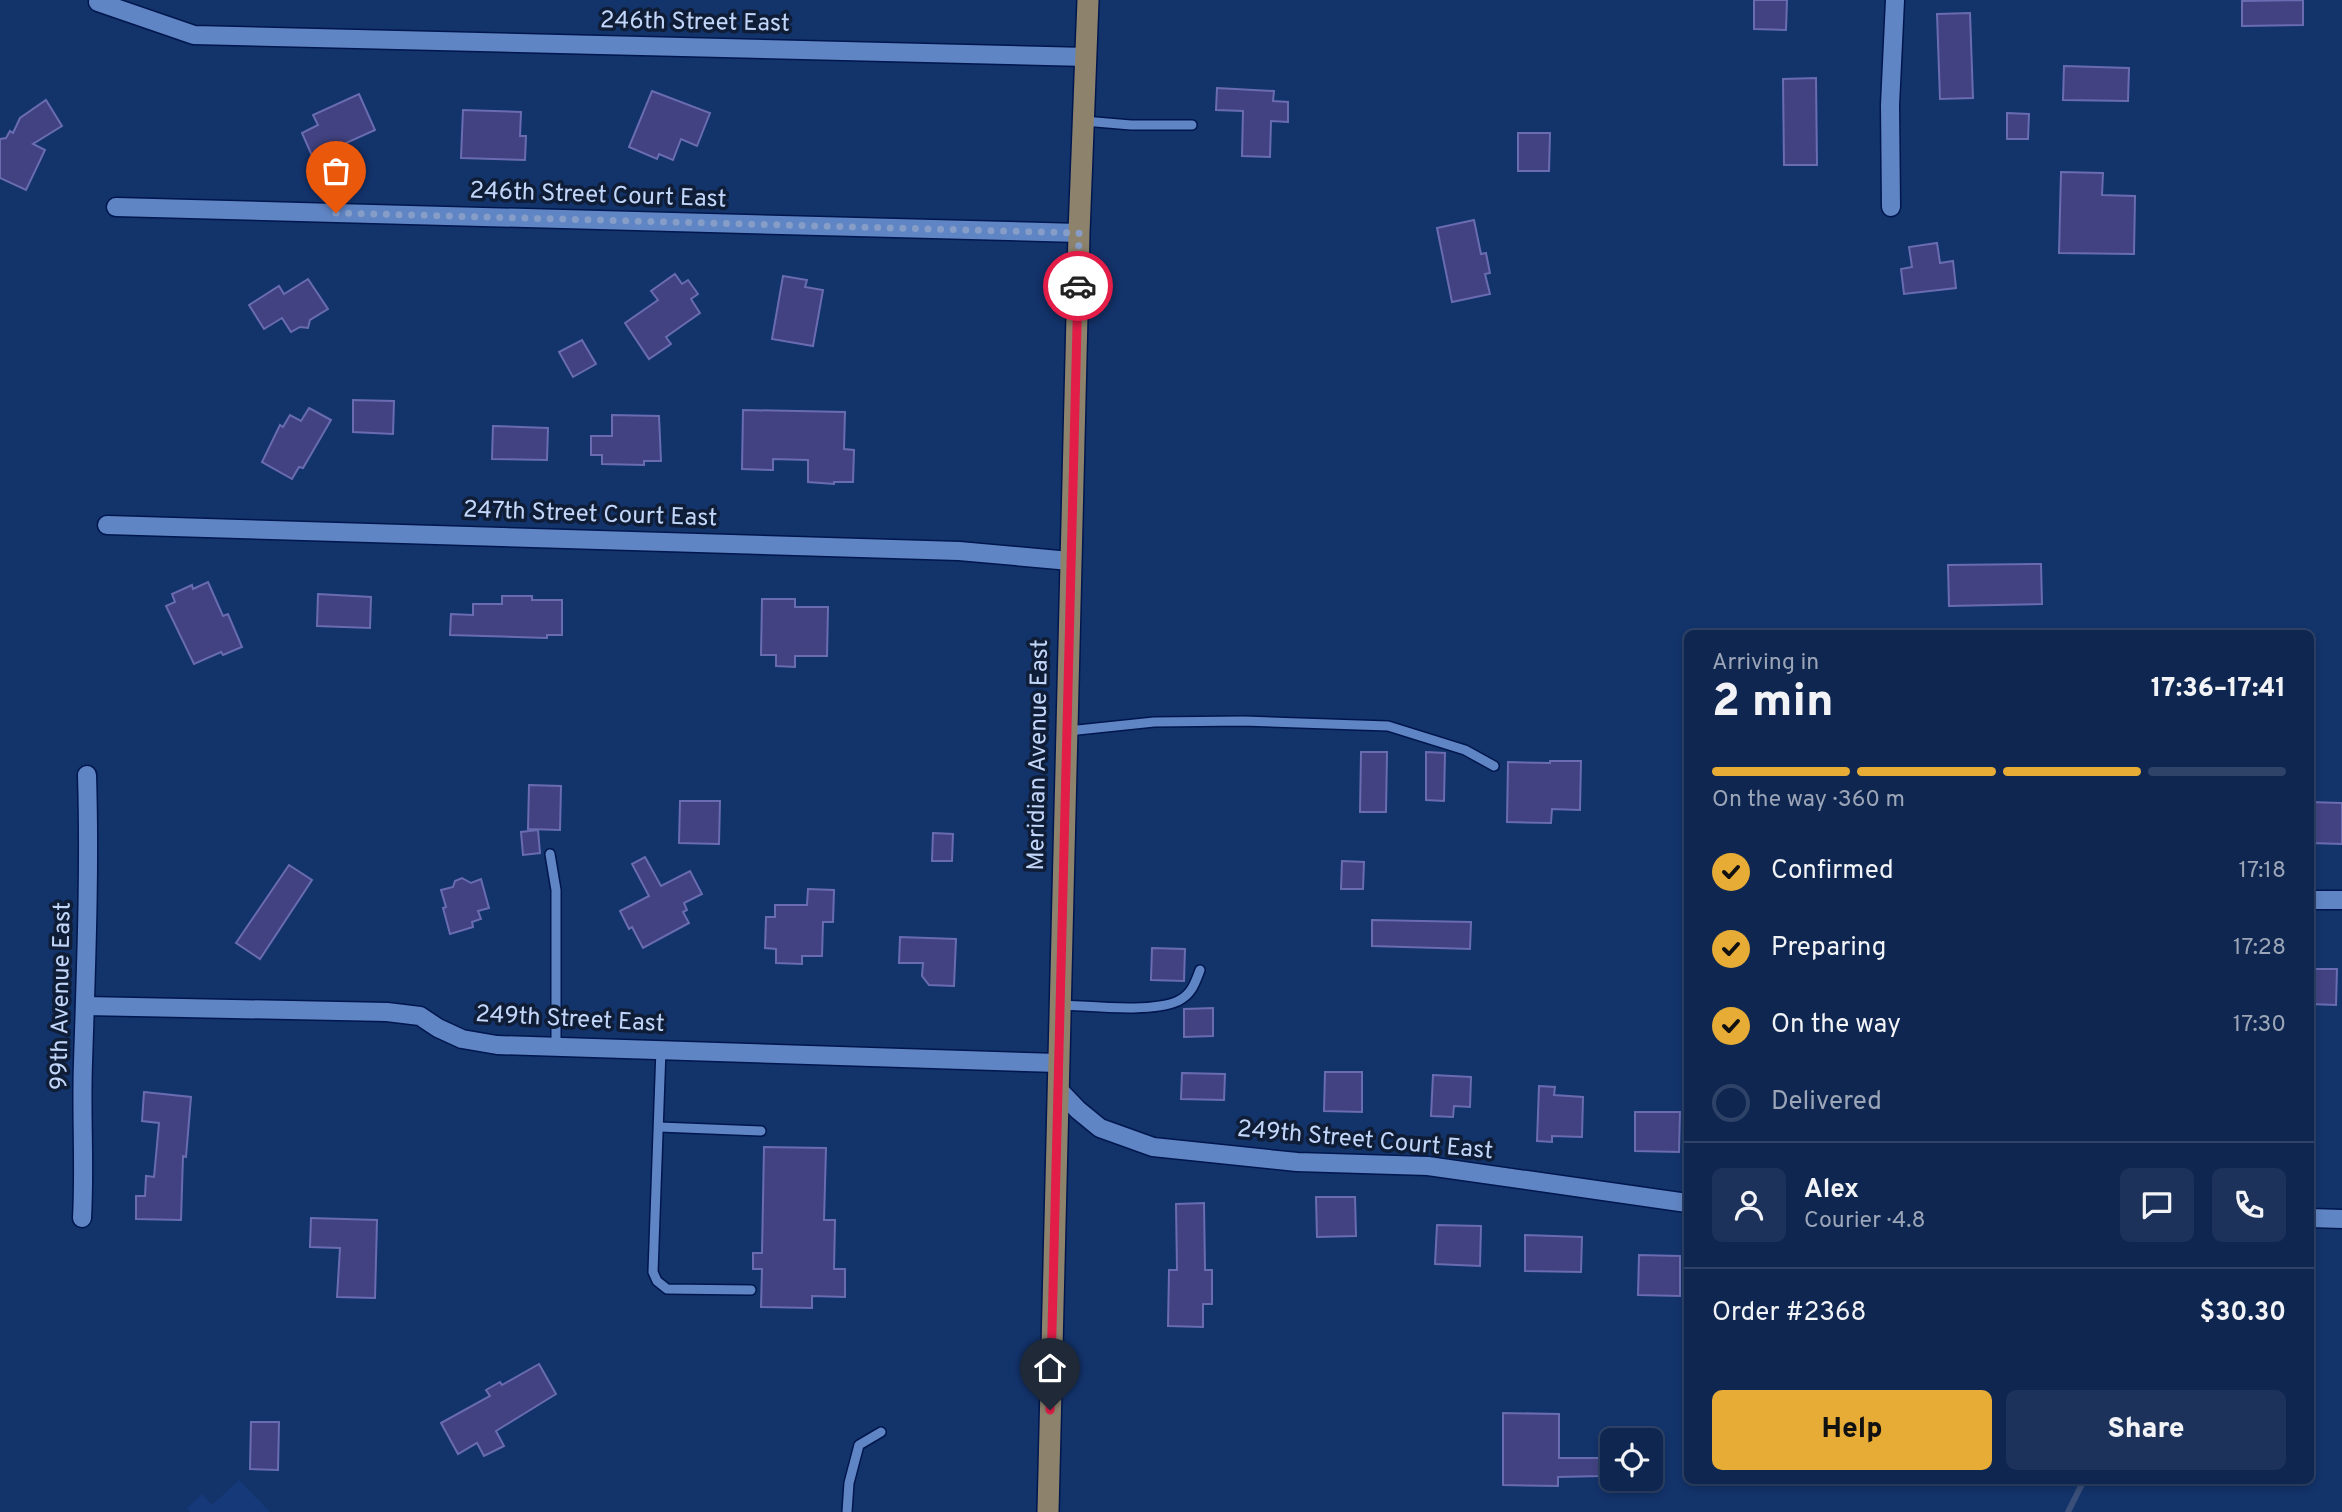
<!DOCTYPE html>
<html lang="en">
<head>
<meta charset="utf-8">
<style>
  :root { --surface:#0e2650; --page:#1c325a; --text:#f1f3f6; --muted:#9ba5b7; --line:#2e4367; --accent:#e6ac36 }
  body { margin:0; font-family:Overpass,sans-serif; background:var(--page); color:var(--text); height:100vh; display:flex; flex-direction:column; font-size:26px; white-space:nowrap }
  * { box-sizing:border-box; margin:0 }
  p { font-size:23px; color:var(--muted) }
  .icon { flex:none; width:38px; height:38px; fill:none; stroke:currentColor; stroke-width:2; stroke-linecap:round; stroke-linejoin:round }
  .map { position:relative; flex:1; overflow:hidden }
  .panel { position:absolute; left:1684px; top:630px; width:630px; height:854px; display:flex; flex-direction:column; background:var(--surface); border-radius:10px; box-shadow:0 4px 10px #0003,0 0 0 2px var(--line) }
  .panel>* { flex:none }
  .controls { position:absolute; left:1600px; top:1428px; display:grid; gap:14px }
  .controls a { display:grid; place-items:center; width:63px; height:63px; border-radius:10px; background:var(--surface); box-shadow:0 4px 10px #0003,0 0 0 2px var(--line); font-size:35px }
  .pin { position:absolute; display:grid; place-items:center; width:60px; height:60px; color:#fff; margin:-72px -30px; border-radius:50% 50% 50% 0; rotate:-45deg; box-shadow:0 0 7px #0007 }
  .pin .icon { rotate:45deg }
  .courier { position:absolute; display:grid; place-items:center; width:70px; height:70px; margin:-35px; border:5px solid #e11d48; border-radius:50%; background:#fff; color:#222; box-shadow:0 2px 9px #0007 }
  .overview em { font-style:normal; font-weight:800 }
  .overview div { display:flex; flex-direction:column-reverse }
  .overview { display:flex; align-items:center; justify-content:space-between; height:119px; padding:0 28px }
  h1 { font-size:46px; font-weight:800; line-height:52px }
  .bar { display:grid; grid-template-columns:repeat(4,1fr); gap:10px 7px; align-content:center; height:84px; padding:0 28px }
  .bar i { height:9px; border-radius:5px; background:var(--line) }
  .bar .selected { background:var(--accent) }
  .bar p { grid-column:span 4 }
  .line { display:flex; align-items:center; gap:18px; padding:0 28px; border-top:2px solid var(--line) }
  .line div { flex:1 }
  .round { display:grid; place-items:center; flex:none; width:74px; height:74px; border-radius:10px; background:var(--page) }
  ol { padding:0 28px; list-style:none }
  li { display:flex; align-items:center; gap:21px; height:77px }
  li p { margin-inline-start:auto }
  li .icon { padding:7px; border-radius:50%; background:var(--accent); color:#111; stroke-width:4 }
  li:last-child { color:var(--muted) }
  li i { width:38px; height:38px; border:4px solid var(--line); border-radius:50% }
  .button { display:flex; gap:14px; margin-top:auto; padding:14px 28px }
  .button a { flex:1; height:80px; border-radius:10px; background:var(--accent); color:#111; font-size:28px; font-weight:800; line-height:80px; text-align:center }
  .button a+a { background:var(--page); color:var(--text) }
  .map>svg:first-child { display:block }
  .built { fill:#163a79 }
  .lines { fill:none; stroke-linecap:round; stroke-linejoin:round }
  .stream { stroke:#3a507a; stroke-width:6 }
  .building { fill:#424282; stroke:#696cb0; stroke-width:2 }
  .lane-casing { stroke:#00174e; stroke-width:12 }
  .street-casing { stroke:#00174e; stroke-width:21 }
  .primary-casing { stroke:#00174e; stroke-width:24 }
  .lane { stroke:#6085c4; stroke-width:9 }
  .street { stroke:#6085c4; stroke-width:18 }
  .primary { stroke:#8d836d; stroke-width:21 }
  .done { stroke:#859dc7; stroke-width:7; stroke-dasharray:0 12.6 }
  .route { stroke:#e11d48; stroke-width:9 }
  .labels { text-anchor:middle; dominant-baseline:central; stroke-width:7; stroke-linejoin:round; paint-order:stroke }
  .street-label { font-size:24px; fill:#c2d6f9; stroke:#0f1d36 }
</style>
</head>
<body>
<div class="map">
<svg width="2342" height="1512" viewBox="0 0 2342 1512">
  <rect width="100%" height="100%" fill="#13336b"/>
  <polygon class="built" points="239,1480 270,1512 190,1512 187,1508 202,1494 212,1505"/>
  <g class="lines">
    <polyline class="stream" points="2068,1512 2084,1480"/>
  </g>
  <g class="building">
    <polygon points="1754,0 1787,0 1786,30 1754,29"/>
    <polygon points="2303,0 2303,25 2242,26 2242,1"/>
    <polygon points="1970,13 1973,98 1940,99 1937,14"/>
    <polygon points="2064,66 2129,68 2128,101 2063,100"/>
    <polygon points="1816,78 1817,165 1784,165 1783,79"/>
    <polygon points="1217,88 1274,91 1273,101 1288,102 1288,122 1271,121 1270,157 1242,156 1243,111 1216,110"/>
    <polygon points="652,91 710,113 697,146 681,139 673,160 659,154 657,159 629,147"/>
    <polygon points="359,94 375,130 313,158 302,133 318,125 313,115"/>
    <polygon points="46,100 62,126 33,144 45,150 26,190 0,178 0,139 6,138 10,131 13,133 20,118"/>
    <polygon points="463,110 521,112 520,136 526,136 525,160 461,158"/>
    <polygon points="2007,113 2029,114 2028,139 2007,139"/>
    <polygon points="1518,133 1550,133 1549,171 1518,171"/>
    <polygon points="2061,172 2103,173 2102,195 2135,196 2134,254 2059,253"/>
    <polygon points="1474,220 1481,254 1486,253 1490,273 1485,274 1490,294 1452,302 1437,228"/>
    <polygon points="1937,243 1940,263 1953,261 1956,288 1904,294 1901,269 1912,267 1909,247"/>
    <polygon points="675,274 682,284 688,280 698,294 691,299 700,313 666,337 671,344 649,359 625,323 658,300 651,291"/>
    <polygon points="783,276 807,280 805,287 823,290 813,346 772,339"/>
    <polygon points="308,279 328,309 310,320 308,328 300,327 291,332 282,318 264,329 249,305 279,286 284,294"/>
    <polygon points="582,340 596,364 573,377 559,352"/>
    <polygon points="353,400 394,401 393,434 353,432"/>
    <polygon points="309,408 331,420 303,468 299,467 292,479 262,462 280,425 283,427 290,415 301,421"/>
    <polygon points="743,410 845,412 844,449 854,450 853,482 834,482 834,484 808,482 808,460 773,459 773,470 742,469"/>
    <polygon points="612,415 659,416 661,461 644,461 644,465 602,464 602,455 591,455 591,436 612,436"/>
    <polygon points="493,426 548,428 547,460 492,459"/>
    <polygon points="2041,564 2042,604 1949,606 1948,565"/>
    <polygon points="208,582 223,616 228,614 242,647 223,655 221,652 194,664 166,606 175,602 172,594 192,585 193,589"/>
    <polygon points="318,594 371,597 370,628 317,626"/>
    <polygon points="502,596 532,596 532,600 562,600 562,635 547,635 547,638 450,635 451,614 473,615 473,604 502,604"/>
    <polygon points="762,599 795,599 795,607 828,607 827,656 795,656 795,667 776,666 776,655 761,655"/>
    <polygon points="1361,752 1387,752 1386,812 1360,812"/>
    <polygon points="1426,752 1445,753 1444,801 1426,800"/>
    <polygon points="1550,761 1581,761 1580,810 1552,809 1551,823 1507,822 1508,762 1550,763"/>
    <polygon points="529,785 561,786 560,830 528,829"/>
    <polygon points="680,801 720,801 719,844 679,843"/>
    <polygon points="2310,802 2342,803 2342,844 2310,843"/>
    <polygon points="538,830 540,853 523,855 521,832"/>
    <polygon points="933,833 953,834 952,861 932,861"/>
    <polygon points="645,857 661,886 690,871 702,894 684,903 687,910 683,912 689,923 643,948 632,927 629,929 620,911 649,896 632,864"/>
    <polygon points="1342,861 1364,862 1363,889 1341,889"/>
    <polygon points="289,865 312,880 260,959 236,943"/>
    <polygon points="462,878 471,883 481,879 489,908 478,911 481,919 472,922 473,927 450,934 443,908 446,907 441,890 453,887 455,881"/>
    <polygon points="808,889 834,890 833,922 823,922 822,956 802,956 802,964 776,963 776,949 765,948 766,917 775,917 775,905 807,905"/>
    <polygon points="1372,920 1471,922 1470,949 1372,946"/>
    <polygon points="900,937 956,939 954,986 929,985 922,976 923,963 899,963"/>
    <polygon points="1152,948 1185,949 1184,981 1151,980"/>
    <polygon points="2310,969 2337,969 2336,1005 2310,1004"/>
    <polygon points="1213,1008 1213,1036 1184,1037 1184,1009"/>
    <polygon points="1325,1072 1362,1072 1362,1112 1324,1111"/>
    <polygon points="1182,1073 1225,1074 1224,1100 1181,1099"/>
    <polygon points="1433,1075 1471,1077 1470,1107 1454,1106 1453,1117 1431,1116"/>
    <polygon points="1539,1086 1555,1087 1554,1095 1583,1097 1582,1137 1552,1136 1552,1142 1537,1141"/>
    <polygon points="144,1092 191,1097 186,1157 183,1156 181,1220 136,1219 136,1196 145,1196 146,1176 154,1177 159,1123 142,1121"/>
    <polygon points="1635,1112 1680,1112 1679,1152 1635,1151"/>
    <polygon points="764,1147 826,1148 824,1220 835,1220 834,1269 845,1269 845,1297 812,1296 812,1308 761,1307 762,1269 753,1269 753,1253 762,1253"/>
    <polygon points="1316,1197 1355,1197 1356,1236 1317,1237"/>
    <polygon points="1204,1203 1205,1270 1212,1270 1212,1304 1203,1304 1203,1327 1168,1326 1169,1270 1177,1270 1176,1204"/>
    <polygon points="311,1218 377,1220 375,1298 337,1297 340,1248 310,1247"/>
    <polygon points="1437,1225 1481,1226 1480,1266 1435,1264"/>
    <polygon points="1525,1235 1582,1237 1581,1272 1525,1271"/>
    <polygon points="1639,1255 1680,1256 1680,1296 1638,1295"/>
    <polygon points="539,1364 556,1394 496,1431 504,1446 484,1456 477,1443 458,1454 441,1423 490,1396 486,1390 500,1382 502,1385"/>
    <polygon points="1503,1413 1559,1414 1559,1458 1601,1458 1601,1476 1558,1477 1558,1486 1503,1485"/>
    <polygon points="251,1422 279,1422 278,1470 250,1469"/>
  </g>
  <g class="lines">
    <g class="lane-casing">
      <g id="lane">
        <polyline points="1084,121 1131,125 1192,125"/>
        <polyline points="1068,731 1154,722 1244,721 1388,726 1465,750 1494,766"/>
        <polyline points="550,854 556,890 556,1048"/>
        <path d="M1062 1005C1091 1006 1152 1013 1178 1001 1192 994 1195 983 1200 970"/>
        <polyline points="661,1049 653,1272 657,1281 667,1289 751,1290"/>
        <polyline points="659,1127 761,1131"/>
        <polyline points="847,1512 849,1483 859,1445 881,1432"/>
      </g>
    </g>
    <g class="street-casing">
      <g id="street">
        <polyline points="98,2 194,35 1087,57"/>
        <polyline points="116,207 1079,233"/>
        <polyline points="1891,207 1890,105 1895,0"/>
        <polyline points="107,525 959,551 1070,561"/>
        <polyline points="2310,900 2342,900"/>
        <polyline points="85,1006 387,1012 420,1016 438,1028 462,1039 497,1045 1058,1063"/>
        <polyline points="1057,1088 1078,1110 1100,1128 1153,1147 1297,1162 1428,1166 1687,1203"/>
        <path d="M82 1218C85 1166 81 1115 83 1063 86 967 90 871 87 775"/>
        <polyline points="2310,1218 2342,1219"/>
      </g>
    </g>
    <g class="primary-casing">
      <polyline id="primary" points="1048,1512 1079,233 1088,0"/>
    </g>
    <use href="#lane" class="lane"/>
    <use href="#street" class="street"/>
    <use href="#primary" class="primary"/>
  </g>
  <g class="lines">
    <polyline class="done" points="336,213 1079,233 1078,286"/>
    <polyline class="route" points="1050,1410 1078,286"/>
  </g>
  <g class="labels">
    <g class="street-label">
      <text transform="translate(695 23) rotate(1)">246th Street East</text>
      <text transform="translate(598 196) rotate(2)">246th Street Court East</text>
      <text transform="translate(590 515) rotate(2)">247th Street Court East</text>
      <text transform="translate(1039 755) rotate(-89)">Meridian Avenue East</text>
      <text transform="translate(62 996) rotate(-89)">99th Avenue East</text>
      <text transform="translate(570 1020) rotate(3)">249th Street East</text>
      <text transform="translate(1365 1141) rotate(5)">249th Street Court East</text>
    </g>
  </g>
</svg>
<div class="controls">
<a><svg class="icon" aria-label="locate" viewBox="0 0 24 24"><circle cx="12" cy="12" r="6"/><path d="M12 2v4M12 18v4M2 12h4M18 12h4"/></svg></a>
</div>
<div class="pin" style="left:336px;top:213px;background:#ea580c"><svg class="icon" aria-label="bag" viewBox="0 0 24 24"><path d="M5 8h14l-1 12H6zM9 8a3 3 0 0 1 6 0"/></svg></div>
<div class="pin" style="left:1050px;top:1410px;background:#1f2937"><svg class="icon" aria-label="home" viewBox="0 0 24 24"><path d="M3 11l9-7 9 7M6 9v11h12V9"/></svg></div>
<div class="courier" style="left:1078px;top:286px"><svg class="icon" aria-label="car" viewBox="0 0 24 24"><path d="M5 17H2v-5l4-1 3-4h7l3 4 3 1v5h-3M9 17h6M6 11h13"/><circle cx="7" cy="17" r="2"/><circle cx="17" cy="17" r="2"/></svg></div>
<section class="panel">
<div class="overview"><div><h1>2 min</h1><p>Arriving in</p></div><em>17:36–17:41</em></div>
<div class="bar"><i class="selected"></i><i class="selected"></i><i class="selected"></i><i></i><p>On the way · 360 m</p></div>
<ol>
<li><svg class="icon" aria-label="check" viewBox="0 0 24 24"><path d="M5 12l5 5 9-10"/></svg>Confirmed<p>17:18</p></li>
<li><svg class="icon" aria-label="check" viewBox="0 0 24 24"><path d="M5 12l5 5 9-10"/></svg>Preparing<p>17:28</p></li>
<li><svg class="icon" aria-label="check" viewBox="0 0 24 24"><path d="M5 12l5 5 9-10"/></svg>On the way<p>17:30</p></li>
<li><i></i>Delivered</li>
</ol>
<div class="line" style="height:126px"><a class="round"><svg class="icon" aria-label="person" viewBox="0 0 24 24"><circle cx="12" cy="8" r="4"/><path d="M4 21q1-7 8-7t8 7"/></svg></a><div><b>Alex</b><p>Courier · 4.8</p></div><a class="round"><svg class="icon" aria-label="chat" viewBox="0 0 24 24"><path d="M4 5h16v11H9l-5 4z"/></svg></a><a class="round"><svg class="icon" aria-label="phone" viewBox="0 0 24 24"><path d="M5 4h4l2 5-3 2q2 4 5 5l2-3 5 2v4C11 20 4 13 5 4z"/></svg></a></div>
<div class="line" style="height:91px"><div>Order #2368</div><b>$30.30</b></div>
<div class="button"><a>Help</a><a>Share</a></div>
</section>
</div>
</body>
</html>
